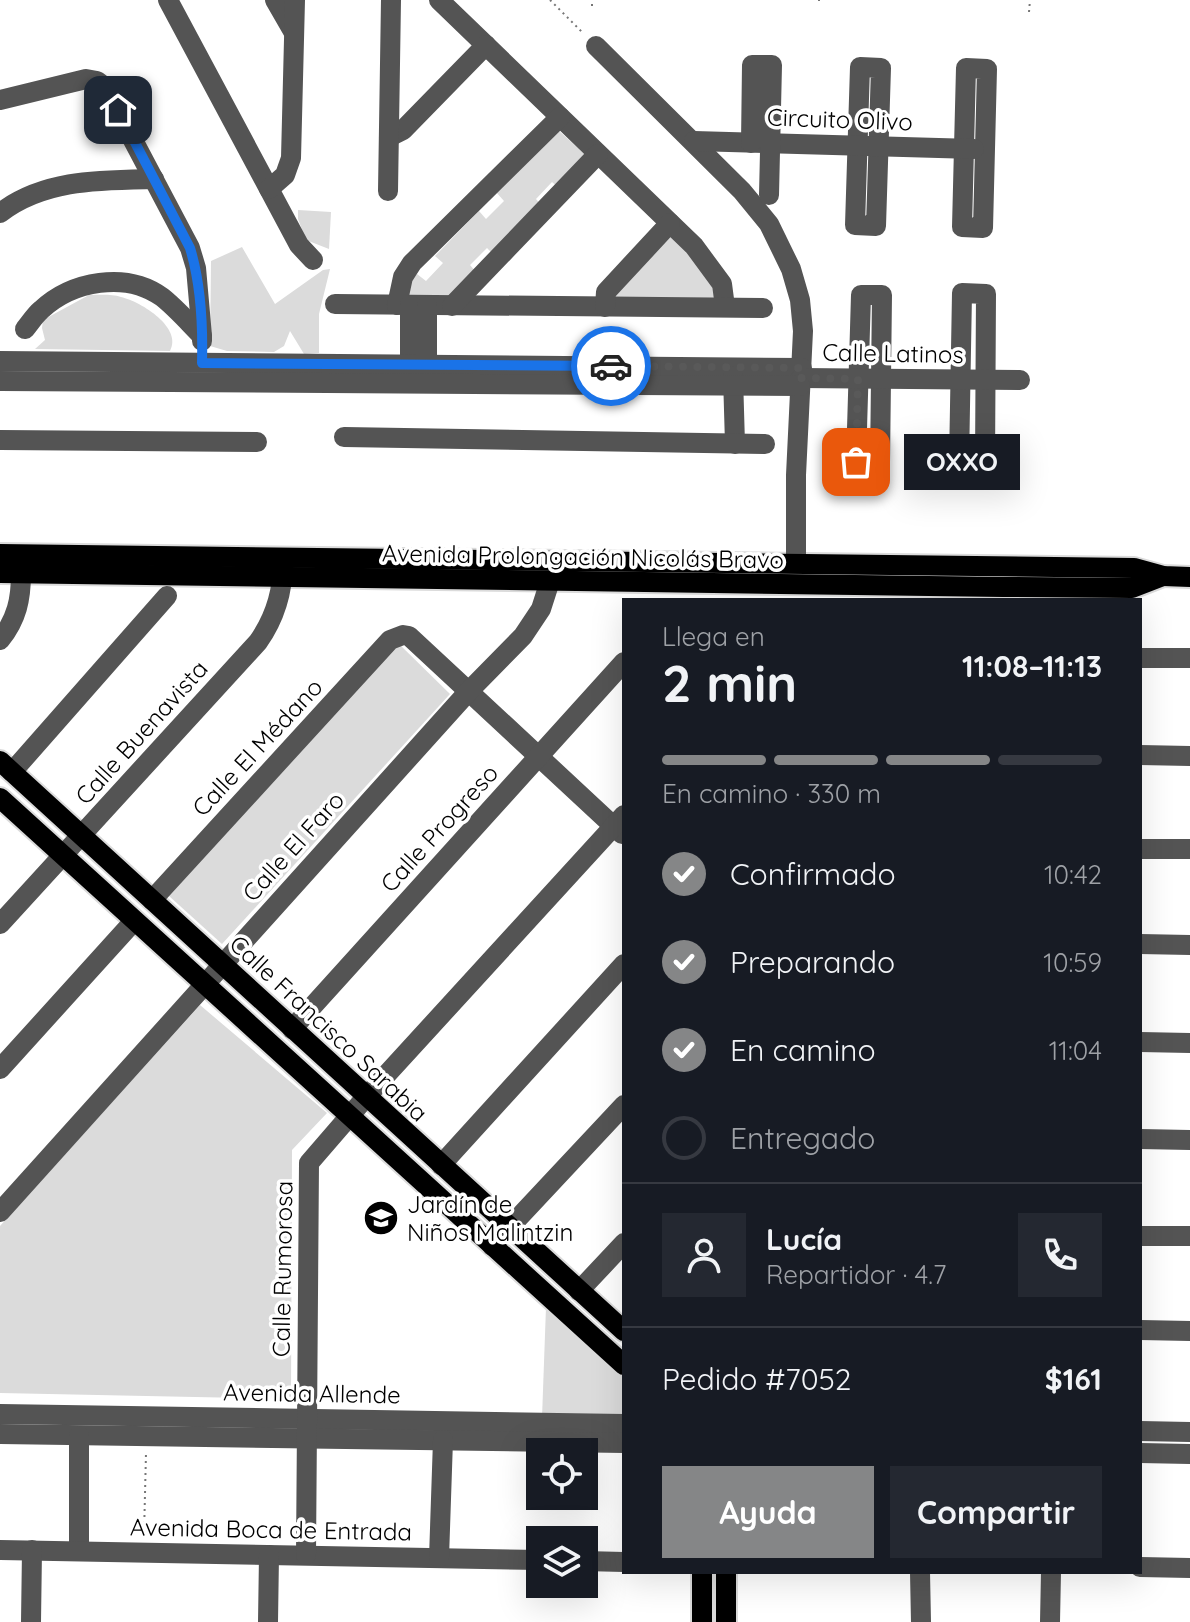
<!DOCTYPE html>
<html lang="es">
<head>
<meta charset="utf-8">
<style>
  :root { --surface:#171b24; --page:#242831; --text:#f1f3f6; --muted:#9ea1a6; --line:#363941; --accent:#858687 }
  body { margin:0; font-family:Quicksand,sans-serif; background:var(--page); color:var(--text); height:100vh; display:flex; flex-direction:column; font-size:30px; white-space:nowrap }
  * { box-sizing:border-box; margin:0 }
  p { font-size:26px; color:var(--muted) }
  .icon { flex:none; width:44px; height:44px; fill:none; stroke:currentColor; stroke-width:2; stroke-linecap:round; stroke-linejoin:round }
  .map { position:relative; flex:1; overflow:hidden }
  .side { position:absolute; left:622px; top:598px; width:520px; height:976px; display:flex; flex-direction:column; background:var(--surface); border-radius:0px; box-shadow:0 8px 32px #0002 }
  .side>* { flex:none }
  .fabs { position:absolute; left:526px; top:1438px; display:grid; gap:16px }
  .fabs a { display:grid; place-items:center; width:72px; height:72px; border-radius:0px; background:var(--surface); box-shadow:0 8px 32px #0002; font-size:40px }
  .pin { position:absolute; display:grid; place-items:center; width:68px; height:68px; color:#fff; margin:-34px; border-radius:16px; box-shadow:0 4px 12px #0006 }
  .courier { position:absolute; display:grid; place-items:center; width:80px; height:80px; margin:-40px; border:6px solid #1a73e8; border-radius:50%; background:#fff; color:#222; box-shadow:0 2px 10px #0007 }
  .bubble { position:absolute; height:56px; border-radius:0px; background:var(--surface); box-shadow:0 8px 32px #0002; font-size:26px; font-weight:700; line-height:56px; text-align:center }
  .overview em { font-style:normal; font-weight:700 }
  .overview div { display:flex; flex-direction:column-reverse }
  .overview { display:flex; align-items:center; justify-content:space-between; height:136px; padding:0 40px }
  h1 { font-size:52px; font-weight:700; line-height:60px }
  .bar { display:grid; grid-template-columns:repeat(4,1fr); gap:12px 8px; align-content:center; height:96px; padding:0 40px }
  .bar i { height:10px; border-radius:6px; background:var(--line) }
  .bar .active { background:var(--accent) }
  .bar p { grid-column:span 4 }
  .line { display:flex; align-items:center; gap:20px; padding:0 40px; border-top:2px solid var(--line) }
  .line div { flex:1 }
  .round { display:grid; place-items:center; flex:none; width:84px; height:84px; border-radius:0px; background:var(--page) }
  ol { padding:0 40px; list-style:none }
  li { display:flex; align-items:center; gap:24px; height:88px }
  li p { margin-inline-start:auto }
  li .icon { padding:8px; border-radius:50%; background:var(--accent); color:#fff; stroke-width:4 }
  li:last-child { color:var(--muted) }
  li i { width:44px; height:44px; border:4px solid var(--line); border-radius:50% }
  .primary-button { display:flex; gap:16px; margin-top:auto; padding:16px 40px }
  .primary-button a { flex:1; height:92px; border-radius:0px; background:var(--accent); color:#fff; font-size:32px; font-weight:700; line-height:92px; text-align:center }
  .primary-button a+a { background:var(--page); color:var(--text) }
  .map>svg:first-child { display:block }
  .green { fill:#dbdbdb }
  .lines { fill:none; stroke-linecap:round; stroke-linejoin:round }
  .major-casing { stroke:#dbdbdb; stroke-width:24 }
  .path { stroke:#767676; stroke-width:2; stroke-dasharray:2 4; stroke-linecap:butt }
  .minor { stroke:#545454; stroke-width:20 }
  .major { stroke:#000; stroke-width:20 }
  .done { stroke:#595959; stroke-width:8; stroke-dasharray:0 14.4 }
  .route { stroke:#1a73e8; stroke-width:10 }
  .labels { text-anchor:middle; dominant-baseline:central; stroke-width:7; stroke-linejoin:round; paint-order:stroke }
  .street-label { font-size:24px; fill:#000; stroke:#fff }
  .poi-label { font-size:24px; fill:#000; stroke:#fff; text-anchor:start }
</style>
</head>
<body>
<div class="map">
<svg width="1190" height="1622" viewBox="0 0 1190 1622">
  <rect width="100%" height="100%" fill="#fff"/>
  <g class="green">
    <polygon points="558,130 590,159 560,189 552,182 536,199 542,206 494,255 487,248 470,265 476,272 450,301 409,300 408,284 417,274 426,281 443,263 435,256 479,211 486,219 504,201 496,192"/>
    <polygon points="298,210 331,212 329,249 306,240 298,219"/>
    <polygon points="669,232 719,284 720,305 613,303 613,291"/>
    <polygon points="242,247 275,304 323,270 330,269 319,314 319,353 304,354 290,331 284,346 274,352 227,351 210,346 211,261"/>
    <path d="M89 295C100 295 112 294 121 297 142 302 183 328 170 351L35 349 45 340 42 328 43 320Z"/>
    <polygon points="397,642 450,694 222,944 169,896"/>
    <polygon points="200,1005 327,1113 292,1150 291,1399 0,1393 0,1226"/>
    <polygon points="546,1307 624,1374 624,1420 542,1418"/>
  </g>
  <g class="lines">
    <g class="major-casing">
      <g id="major">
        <polyline points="0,554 1134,568 1163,576 1190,577"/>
        <polyline points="0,573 1003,587 1132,588 1163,576"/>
        <polyline points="0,761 624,1331"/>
        <polyline points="0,798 624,1365"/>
        <polyline points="702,1572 702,1622"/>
        <polyline points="726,1572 726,1622"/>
      </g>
    </g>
    <g class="path">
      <polyline points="550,0 583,33"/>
      <polyline points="819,1 819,0"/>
      <polyline points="592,6 592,0"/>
      <polyline points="1029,12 1030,0"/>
      <polyline points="144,1535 146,1453"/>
    </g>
    <g class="minor">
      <polyline points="168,0 299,245 313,260"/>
      <polyline points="275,0 294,33"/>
      <polyline points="439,0 694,246 722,284 725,307"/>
      <polyline points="596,46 742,191 769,224 791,269 800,300 803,331 796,475 796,563"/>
      <polygon points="860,67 881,68 876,226 855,225"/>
      <polygon points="966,68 987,69 983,228 962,227"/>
      <polyline points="0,100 86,79 97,81 105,87 190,248 196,268 202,336"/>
      <polyline points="389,137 403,130 486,45"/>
      <polyline points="694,141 974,149"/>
      <polyline points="751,143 752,65 772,65 769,195"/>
      <polyline points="269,189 285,175 291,158 295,0"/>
      <polyline points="388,191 391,0"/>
      <path d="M0 213C44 179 101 180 154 179"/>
      <polygon points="962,293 986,294 985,463 959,463"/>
      <polygon points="861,295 882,295 880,463 856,462"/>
      <polyline points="335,304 763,308"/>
      <polyline points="397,305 403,277 412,263 560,117"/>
      <polyline points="410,305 410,377"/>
      <polyline points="452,306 598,154"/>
      <polyline points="605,307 606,292 670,223"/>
      <path d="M25 329C30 323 35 315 41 310 72 281 126 271 162 297 176 308 189 323 202 336V341"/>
      <polyline points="0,361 802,368"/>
      <polyline points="733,376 735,444"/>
      <polyline points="427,378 427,306"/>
      <polyline points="801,378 1020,380"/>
      <polyline points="0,381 800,386"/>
      <polyline points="344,437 765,444"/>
      <polyline points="0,440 257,442"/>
      <path d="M0 640C17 619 21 599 21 573"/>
      <polyline points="1140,658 1190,658"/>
      <polyline points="1140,755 1190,756"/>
      <polyline points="12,772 167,596"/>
      <polyline points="1140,849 1190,849"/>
      <polyline points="152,900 390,640 403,635 409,636 622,834"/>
      <path d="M0 924 258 642C275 618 283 591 283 562"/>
      <polyline points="1140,944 1190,945"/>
      <polyline points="292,1029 624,662"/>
      <polyline points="1140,1042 1190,1043"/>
      <polyline points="0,1069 134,921"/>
      <polyline points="1140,1139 1190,1140"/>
      <polyline points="441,1165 624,964"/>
      <polyline points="0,1212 468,692 523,636 541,609 550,581"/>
      <polyline points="1140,1236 1190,1236"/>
      <polyline points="492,1246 624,1105"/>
      <polyline points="579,1291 624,1243"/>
      <polyline points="1140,1330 1190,1331"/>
      <polyline points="0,1414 624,1424"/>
      <polyline points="1140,1431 1190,1432"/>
      <polyline points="0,1434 624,1443"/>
      <polyline points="79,1436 79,1551"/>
      <polyline points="1140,1453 1190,1454"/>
      <polyline points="0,1550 540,1560"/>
      <polyline points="306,1555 309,1163 366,1097 624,815"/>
      <polyline points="439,1558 443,1440"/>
      <polyline points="584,1561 624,1562"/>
      <polyline points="1140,1567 1190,1568"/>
      <polyline points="920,1572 921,1622"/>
      <polyline points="31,1622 32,1550"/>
      <polyline points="268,1622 269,1555"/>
      <polyline points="1050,1622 1051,1572"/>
    </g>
    <use href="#major" class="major"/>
  </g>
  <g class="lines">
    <polyline class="done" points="611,366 802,368 801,378 858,379 856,462"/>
    <path class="route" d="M118 110 190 248C201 284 203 325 202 363L611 366"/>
  </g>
  <defs>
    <g id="school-disc" transform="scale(1.8)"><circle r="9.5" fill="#000" stroke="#fff"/><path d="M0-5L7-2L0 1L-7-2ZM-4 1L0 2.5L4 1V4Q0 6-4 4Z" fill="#fff"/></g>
  </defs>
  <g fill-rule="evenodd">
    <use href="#school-disc" x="381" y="1218"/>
  </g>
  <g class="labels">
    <g class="street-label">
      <text transform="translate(840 119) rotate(2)">Circuito Olivo</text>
      <text transform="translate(893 353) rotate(1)">Calle Latinos</text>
      <text transform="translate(583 556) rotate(1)">Avenida Prolongación Nicolás Bravo</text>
      <text transform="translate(141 732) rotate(-48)">Calle Buenavista</text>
      <text transform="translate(257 747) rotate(-47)">Calle El Médano</text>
      <text transform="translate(439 828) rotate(-48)">Calle Progreso</text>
      <text transform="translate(293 846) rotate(-48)">Calle El Faro</text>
      <text transform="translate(329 1028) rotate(43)">Calle Francisco Sarabia</text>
      <text transform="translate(282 1269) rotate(-89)">Calle Rumorosa</text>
      <text transform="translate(312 1393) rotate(1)">Avenida Allende</text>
      <text transform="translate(271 1529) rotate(1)">Avenida Boca de Entrada</text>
    </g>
    <g class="poi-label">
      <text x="407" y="1204">Jardín de<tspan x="407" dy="28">Niños Malintzin</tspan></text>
    </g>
  </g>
</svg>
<div class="fabs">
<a><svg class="icon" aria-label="locate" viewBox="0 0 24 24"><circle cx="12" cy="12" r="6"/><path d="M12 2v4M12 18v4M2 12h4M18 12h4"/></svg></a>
<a><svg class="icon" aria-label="layers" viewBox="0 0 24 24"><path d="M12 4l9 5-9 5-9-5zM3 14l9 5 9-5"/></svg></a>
</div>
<div class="pin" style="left:856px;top:462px;background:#ea580c"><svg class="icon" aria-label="bag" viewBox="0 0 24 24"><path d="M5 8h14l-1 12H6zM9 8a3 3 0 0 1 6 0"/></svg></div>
<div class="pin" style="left:118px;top:110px;background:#1f2937"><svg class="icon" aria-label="home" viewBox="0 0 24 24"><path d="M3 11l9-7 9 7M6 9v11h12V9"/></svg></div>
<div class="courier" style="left:611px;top:366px"><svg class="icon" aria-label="car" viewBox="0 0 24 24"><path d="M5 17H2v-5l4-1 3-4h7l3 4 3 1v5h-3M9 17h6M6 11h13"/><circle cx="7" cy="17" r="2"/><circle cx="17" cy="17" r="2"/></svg></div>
<div class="bubble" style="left:904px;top:434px;width:116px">OXXO</div>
<section class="side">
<div class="overview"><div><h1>2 min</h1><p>Llega en</p></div><em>11:08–11:13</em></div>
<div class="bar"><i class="active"></i><i class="active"></i><i class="active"></i><i></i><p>En camino · 330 m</p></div>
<ol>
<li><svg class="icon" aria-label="check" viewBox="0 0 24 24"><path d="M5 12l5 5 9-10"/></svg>Confirmado<p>10:42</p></li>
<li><svg class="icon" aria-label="check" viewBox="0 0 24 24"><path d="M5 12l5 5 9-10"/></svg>Preparando<p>10:59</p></li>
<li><svg class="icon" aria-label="check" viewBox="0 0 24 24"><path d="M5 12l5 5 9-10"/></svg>En camino<p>11:04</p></li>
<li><i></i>Entregado</li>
</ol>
<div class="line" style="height:144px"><a class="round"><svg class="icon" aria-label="person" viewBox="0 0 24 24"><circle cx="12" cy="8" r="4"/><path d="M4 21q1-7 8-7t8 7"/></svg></a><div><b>Lucía</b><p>Repartidor · 4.7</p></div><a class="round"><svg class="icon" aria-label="phone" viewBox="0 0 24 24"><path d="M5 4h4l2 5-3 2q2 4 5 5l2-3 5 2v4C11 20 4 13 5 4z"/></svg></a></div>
<div class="line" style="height:104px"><div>Pedido #7052</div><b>$161</b></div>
<div class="primary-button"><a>Ayuda</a><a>Compartir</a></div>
</section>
</div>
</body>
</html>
